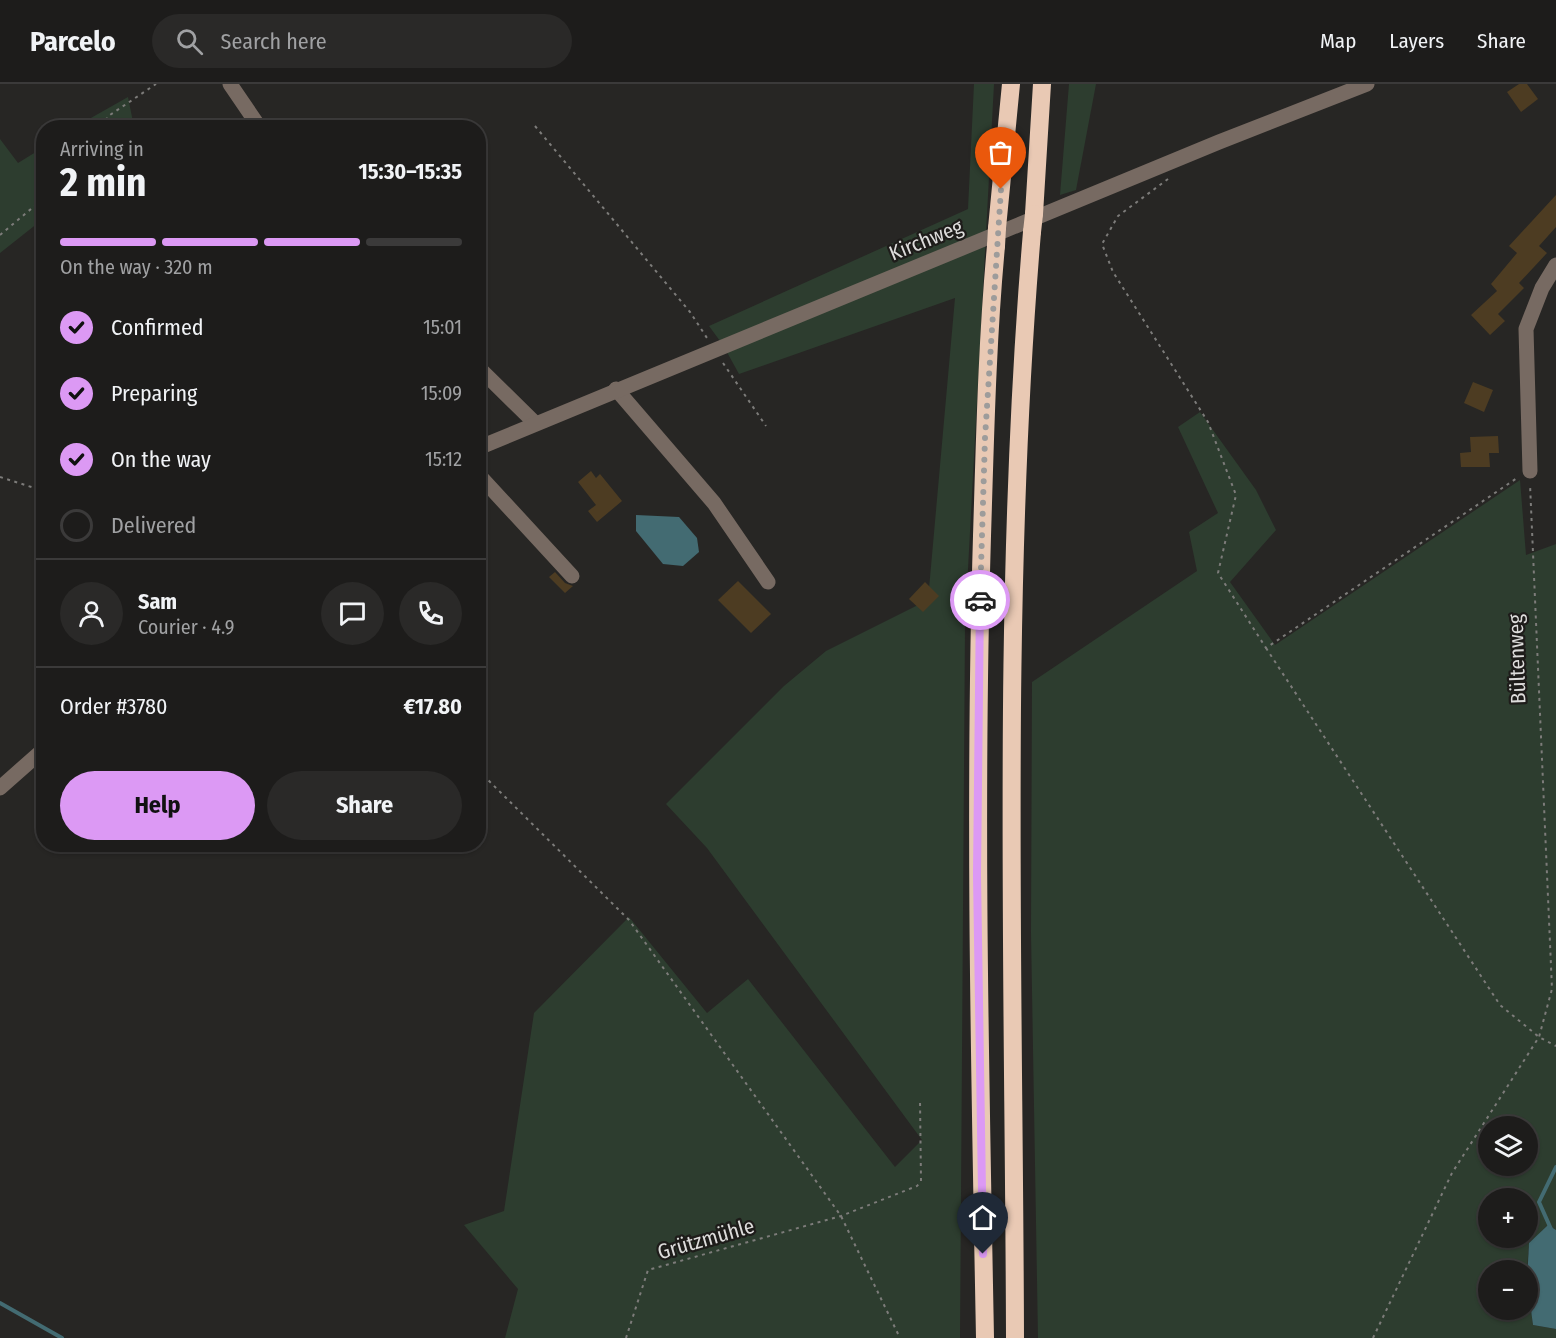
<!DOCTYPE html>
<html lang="en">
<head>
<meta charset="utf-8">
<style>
  :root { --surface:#1d1c1b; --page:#2a2928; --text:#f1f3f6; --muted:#a0a1a3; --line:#3b3a3a; --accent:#dc99f4 }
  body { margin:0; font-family:"Fira Sans Condensed",sans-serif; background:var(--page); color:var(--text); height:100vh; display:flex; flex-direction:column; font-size:22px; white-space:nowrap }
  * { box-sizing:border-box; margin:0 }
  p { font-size:20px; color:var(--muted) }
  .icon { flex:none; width:33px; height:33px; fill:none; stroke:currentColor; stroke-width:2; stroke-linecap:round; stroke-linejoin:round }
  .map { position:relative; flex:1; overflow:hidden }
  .sheet { position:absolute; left:36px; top:36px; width:450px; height:732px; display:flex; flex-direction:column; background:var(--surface); border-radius:24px; box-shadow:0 2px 4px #0004,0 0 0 2px var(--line) }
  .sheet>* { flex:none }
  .controls { position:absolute; left:1478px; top:1032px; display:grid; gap:12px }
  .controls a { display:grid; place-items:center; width:60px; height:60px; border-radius:50%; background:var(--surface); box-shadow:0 2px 4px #0004,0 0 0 2px var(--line); font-size:30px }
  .pin { position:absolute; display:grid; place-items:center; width:51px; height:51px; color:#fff; margin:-62px -26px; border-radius:50% 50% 50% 0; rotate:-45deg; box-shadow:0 0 6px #0007 }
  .pin .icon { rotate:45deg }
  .courier { position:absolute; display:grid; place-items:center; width:60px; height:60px; margin:-30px; border:4px solid #dc99f4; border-radius:50%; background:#fff; color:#222; box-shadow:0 2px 8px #0007 }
  .head em { font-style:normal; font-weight:700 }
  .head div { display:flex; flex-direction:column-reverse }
  .head { display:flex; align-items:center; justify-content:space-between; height:102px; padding:0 24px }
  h1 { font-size:39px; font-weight:700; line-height:45px }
  .bar { display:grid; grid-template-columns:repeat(4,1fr); gap:9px 6px; align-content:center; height:72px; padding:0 24px }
  .bar i { height:8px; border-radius:4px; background:var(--line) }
  .bar .current { background:var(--accent) }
  .bar p { grid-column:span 4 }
  .line { display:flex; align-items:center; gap:15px; padding:0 24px; border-top:2px solid var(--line) }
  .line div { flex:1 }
  .round { display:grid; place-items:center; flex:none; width:63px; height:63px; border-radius:32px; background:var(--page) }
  ol { padding:0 24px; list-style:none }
  li { display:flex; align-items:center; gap:18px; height:66px }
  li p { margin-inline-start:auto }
  li .icon { padding:6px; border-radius:50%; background:var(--accent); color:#111; stroke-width:4 }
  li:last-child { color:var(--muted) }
  li i { width:33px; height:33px; border:3px solid var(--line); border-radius:50% }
  .action { display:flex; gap:12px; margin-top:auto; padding:12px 24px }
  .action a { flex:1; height:69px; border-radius:36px; background:var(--accent); color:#111; font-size:24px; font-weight:700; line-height:69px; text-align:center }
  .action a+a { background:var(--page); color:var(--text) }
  header { display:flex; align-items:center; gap:36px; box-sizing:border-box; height:84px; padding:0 30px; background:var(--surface); border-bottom:2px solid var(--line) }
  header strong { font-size:28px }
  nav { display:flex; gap:33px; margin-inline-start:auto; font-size:21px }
  .search { width:420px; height:54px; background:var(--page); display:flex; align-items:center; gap:15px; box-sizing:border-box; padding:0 21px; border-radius:33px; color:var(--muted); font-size:22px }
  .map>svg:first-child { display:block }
  .green { fill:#2d3d2f; fill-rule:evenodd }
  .water { fill:#436b72 }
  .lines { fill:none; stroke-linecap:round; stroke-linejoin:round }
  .stream { stroke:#436b72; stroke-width:4 }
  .building { fill:#4d3c22 }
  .path { stroke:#7d7c7a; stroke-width:2; stroke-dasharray:3 4.5; stroke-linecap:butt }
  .minor { stroke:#776a62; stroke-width:15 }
  .highway { stroke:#e9c9b4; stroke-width:18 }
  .highway-bridge { stroke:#e9c9b4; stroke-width:18 }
  .done { stroke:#9d9c9b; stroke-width:6; stroke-dasharray:0 10.8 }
  .route { stroke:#dc99f4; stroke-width:8 }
  .labels { text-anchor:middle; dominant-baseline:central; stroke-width:4.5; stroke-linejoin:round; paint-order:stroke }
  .street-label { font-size:21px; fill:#dddcdb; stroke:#1e1c1a }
</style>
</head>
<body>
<header>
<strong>Parcelo</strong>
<div class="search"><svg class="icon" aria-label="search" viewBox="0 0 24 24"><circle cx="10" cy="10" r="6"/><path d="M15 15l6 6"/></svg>Search here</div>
<nav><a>Map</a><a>Layers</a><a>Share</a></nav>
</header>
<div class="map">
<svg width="1556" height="1254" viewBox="0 0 1556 1254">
  <rect width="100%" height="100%" fill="#272624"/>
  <g class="green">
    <polygon points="974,0 994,0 965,541 960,1254 505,1254 518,1205 464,1141 504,1127 534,929 629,833 707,929 748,895 895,1083 922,1056 707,764 666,720 784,602 826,567 928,516 955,214 739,290 723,261 709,242 968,125"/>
    <polygon points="1069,0 1096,0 1076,106 1060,111"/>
    <polygon points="128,13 134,43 75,43"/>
    <polygon points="0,55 18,79 44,63 43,135 0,169"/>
    <path d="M1200 328 1256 406 1276 446 1230 498 1275 561 1520 396 1526 471 1556 460V1146L1548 1141 1529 1159 1527 1186H1488V1226H1527V1197L1533 1241 1556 1245V1254H1038L1031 849 1032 598 1197 487 1189 448 1218 429 1178 343ZM1488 1042H1527V1082H1488ZM1488 1114H1527V1154H1488Z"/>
  </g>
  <g class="water">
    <polygon points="636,431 679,433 697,454 699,468 683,482 663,480 636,447"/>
    <polygon points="1548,1141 1556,1146 1556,1245 1533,1241 1527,1197 1529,1159"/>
  </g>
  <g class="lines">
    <g class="stream">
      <polyline points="1551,1145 1539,1118 1556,1083"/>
      <polyline points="0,1219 62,1254"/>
    </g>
  </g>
  <g class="building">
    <polygon points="1519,0 1527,0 1538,15 1521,28 1507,8"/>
    <polygon points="1556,111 1556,143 1539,162 1547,169 1519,199 1524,204 1498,230 1505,237 1490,251 1471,231 1497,207 1491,200 1517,169 1509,162"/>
    <polygon points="1473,298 1493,306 1484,328 1464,319"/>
    <polygon points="1498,352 1499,369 1489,369 1490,383 1461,383 1460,369 1471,368 1470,353"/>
    <polygon points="591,387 596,394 600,390 622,417 597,438 588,427 596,421 578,398"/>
    <polygon points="555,488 565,499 573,502 565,509 549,493"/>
    <polygon points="738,497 771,530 751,549 718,516"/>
    <polygon points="925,498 939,512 923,528 909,515"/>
  </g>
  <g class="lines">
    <g class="path">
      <polyline points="535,42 690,228 707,254"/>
      <polyline points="106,44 107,33 156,0"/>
      <polyline points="1168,95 1118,132 1102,160 1113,188 1208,338 1236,411 1218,489 1266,564 1517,394"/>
      <polyline points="0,151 44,114"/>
      <polyline points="723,279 766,342"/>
      <polyline points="0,393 44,407"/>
      <polyline points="1266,564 1500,921 1539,953 1556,962"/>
      <polyline points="478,686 629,836 841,1132 900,1254"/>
      <polyline points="626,1254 648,1186 841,1132 917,1102 921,1097 920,1016"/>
      <polyline points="1373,1254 1452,1089 1539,953 1552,905 1530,400"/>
    </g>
    <g class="minor">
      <polyline points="230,0 260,44"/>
      <polyline points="478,283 535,339"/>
      <polyline points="616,305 714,419 768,498"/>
      <polyline points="478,364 1219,58 1367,0"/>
      <polyline points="1530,387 1526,245 1542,204 1556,181"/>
      <polyline points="478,390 572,492"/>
      <polyline points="0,704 44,665"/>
    </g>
    <g class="highway">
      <polyline points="1034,130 1042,0"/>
      <polyline points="997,144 1011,0"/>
      <path d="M985 1254C980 987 974 720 982 452 985 356 987 258 996 162"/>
      <path d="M1015 1254C1014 886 1001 515 1032 148"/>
    </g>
    <g class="highway-bridge">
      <polyline points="1032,148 1034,130"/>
      <polyline points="996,162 997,144"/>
    </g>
  </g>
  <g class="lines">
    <polyline class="done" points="980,516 985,354 1001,105"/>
    <polyline class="route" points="980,516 977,791 983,1170"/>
  </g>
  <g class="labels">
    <g class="street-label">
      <text transform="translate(926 156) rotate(-22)">Kirchweg</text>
      <text transform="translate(1517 575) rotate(-92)">Bültenweg</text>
      <text transform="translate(706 1155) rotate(-16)">Grützmühle</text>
    </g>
  </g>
</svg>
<div class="controls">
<a><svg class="icon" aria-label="layers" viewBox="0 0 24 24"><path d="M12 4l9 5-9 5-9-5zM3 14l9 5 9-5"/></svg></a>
<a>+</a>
<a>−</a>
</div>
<div class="pin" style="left:1001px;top:105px;background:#ea580c"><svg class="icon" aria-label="bag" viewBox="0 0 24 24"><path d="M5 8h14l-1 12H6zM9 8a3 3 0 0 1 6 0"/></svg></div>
<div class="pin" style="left:983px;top:1170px;background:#1f2937"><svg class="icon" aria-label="home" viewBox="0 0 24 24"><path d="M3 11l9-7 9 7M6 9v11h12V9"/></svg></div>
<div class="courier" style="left:980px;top:516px"><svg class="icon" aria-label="car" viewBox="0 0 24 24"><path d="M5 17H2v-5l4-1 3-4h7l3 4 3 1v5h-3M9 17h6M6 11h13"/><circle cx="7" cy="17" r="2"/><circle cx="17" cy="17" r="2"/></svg></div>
<section class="sheet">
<div class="head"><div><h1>2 min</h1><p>Arriving in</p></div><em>15:30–15:35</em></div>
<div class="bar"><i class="current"></i><i class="current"></i><i class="current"></i><i></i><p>On the way · 320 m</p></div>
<ol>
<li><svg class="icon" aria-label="check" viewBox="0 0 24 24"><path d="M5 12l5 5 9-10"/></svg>Confirmed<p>15:01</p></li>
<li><svg class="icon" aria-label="check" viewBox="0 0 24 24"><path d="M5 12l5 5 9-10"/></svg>Preparing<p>15:09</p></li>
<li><svg class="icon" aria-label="check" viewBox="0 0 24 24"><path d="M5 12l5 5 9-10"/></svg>On the way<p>15:12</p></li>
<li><i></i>Delivered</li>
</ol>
<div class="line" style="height:108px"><a class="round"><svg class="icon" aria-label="person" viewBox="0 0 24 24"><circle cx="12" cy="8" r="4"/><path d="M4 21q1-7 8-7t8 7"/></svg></a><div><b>Sam</b><p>Courier · 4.9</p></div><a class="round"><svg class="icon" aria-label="chat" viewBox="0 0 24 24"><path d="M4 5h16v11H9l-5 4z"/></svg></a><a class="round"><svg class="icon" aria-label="phone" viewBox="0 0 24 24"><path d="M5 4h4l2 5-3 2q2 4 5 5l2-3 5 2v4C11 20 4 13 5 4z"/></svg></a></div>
<div class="line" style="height:78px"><div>Order #3780</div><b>€17.80</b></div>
<div class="action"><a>Help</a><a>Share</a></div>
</section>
</div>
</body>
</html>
